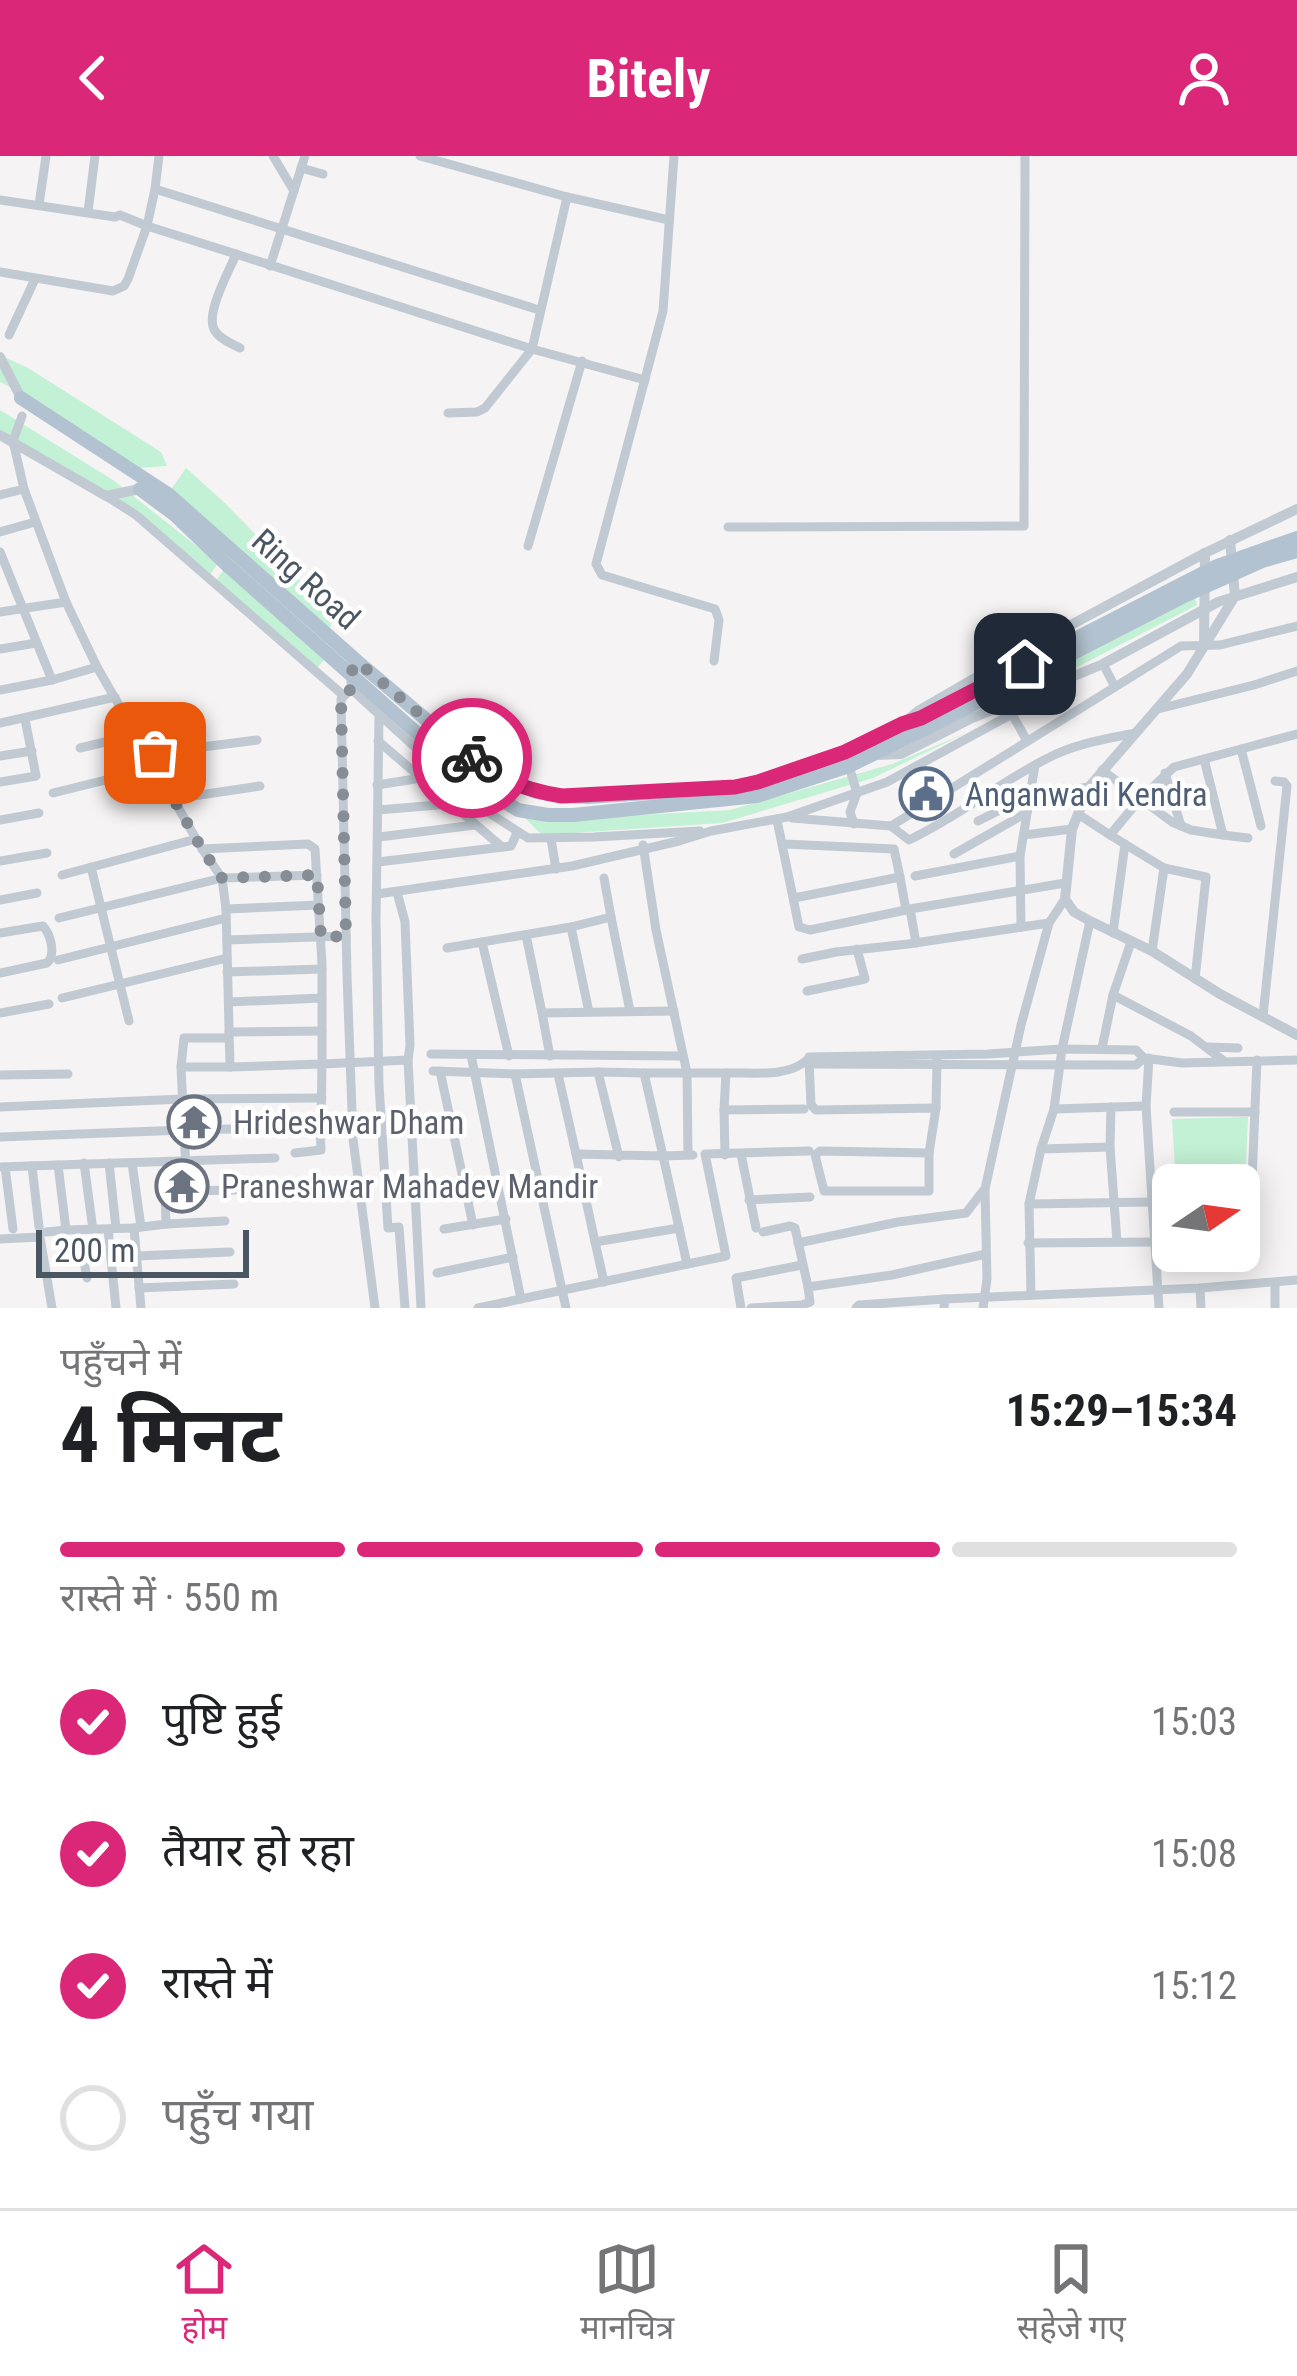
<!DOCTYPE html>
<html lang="hi">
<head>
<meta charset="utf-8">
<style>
  :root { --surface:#fff; --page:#f6f6f6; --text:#202124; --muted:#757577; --line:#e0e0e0; --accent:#db2777 }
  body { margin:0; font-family:"Roboto Condensed","Noto Sans Devanagari",sans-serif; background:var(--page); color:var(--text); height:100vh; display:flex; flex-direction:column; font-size:45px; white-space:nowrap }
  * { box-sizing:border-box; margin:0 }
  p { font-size:39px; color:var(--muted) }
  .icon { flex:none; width:66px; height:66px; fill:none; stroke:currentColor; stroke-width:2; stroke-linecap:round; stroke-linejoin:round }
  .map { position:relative; height:1152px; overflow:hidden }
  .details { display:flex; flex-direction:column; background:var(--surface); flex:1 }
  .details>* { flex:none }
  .needle { width:78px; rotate:77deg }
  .tools { position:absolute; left:1152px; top:1008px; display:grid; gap:24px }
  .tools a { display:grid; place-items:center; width:108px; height:108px; border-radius:18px; background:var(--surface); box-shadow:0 6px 30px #0003; font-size:60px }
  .scale { position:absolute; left:36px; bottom:30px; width:213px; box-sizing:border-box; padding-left:12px; border:6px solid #4a5661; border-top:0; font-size:33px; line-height:42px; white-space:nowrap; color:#4a5661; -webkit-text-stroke:9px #fff; paint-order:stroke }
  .pin { position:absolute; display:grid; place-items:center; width:102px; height:102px; color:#fff; margin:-51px; border-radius:24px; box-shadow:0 6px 18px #0006 }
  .courier { position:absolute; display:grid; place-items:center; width:120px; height:120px; margin:-60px; border:9px solid #db2777; border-radius:50%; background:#fff; color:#222; box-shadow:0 3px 15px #0007 }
  .head em { font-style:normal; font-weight:700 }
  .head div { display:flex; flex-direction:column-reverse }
  .head { display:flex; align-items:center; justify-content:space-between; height:204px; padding:0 60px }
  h1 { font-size:78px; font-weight:700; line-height:90px }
  .bar { display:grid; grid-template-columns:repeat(4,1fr); gap:18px 12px; align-content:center; height:144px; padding:0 60px }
  .bar i { height:15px; border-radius:9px; background:var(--line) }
  .bar .selected { background:var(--accent) }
  .bar p { grid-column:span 4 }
  ol { padding:0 60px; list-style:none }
  li { display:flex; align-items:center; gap:36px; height:132px }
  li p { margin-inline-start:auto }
  li .icon { padding:12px; border-radius:50%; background:var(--accent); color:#fff; stroke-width:4 }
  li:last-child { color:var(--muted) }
  li i { width:66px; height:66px; border:6px solid var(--line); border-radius:50% }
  header { display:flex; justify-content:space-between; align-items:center; height:156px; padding:0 60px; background:var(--accent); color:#fff; font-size:54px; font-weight:700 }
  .dock { display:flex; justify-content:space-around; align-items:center; height:168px; border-top:3px solid var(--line); background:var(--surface); font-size:33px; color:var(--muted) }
  .dock a { display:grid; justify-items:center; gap:6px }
  .dock .selected { color:var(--accent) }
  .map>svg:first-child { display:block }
  .green { fill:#c3f1d5 }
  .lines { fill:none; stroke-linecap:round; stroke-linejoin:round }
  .minor { stroke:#c1cad2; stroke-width:9 }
  .tertiary { stroke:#c1cad2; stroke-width:10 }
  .primary { stroke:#b3c2d1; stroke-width:14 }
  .primary-bridge { stroke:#b3c2d1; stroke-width:14 }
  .done { stroke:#868d94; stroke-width:12; stroke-dasharray:0 21.6 }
  .route { stroke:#db2777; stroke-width:15 }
  .labels { text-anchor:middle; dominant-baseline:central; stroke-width:9; stroke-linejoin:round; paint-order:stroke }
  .street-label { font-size:33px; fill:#4a5661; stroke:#fff }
  .service-label { font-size:33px; fill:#4e5e75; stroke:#fff; text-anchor:start }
  .worship-label { font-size:33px; fill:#5b616d; stroke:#fff; text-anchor:start }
</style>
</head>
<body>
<header><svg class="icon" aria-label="back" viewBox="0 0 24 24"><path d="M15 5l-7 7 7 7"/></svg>Bitely<svg class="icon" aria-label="person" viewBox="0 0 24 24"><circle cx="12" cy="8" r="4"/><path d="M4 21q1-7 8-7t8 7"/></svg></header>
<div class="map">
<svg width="1297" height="1152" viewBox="0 0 1297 1152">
  <rect width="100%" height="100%" fill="#f5f3f3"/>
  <g class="green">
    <polygon points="0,199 28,212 161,296 167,310 139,312 35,243 0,226"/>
    <polygon points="0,254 113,324 218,407 207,423 136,359 0,279"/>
    <polygon points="186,312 226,348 333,459 329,479 168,338"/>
    <polygon points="227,409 328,499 314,516 213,429"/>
    <polygon points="1193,434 1197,449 1035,533 945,568"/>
    <polygon points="966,577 873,622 722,667 542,679 524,661 585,662 730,654 892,608"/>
    <polygon points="1248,961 1243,1081 1239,1081 1239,1029 1176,1029 1172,963"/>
  </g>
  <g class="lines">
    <g class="minor">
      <polyline points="273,0 294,35"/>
      <polyline points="420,0 567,41 669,64"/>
      <polyline points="674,0 663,155 596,408 602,419 715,453 719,464 714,505"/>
      <polyline points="301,12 323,18"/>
      <polyline points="155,33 159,0"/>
      <polyline points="0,44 115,61 120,59 147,70 128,123 124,130 113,135 0,116"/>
      <polyline points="39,49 46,0"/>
      <polyline points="88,56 95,0"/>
      <polyline points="236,98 147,70 155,33 539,154"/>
      <polyline points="270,110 305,0"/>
      <polyline points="9,179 35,123"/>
      <path d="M240 192C232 188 220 183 215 175 204 159 229 116 236 98L532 193 645 224"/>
      <polyline points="448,257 477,256 485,252 532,193 567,41"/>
      <polyline points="22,260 13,285 24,333 66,446 97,511 202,693 308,688 315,693 322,808 322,908 230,911 226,753 222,722 59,762"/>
      <polyline points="0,339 24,333"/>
      <polyline points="106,340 136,359 343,539"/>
      <polyline points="728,371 1024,370 1025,0"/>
      <polyline points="0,376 35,366"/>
      <polyline points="528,390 582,205"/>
      <polyline points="0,396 52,524 0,534"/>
      <polyline points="0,456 66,446"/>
      <polyline points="0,493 36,487"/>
      <polyline points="1103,508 1115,531"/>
      <polyline points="351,516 351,533 341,543 347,819 353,983 375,1152"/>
      <polyline points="52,524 97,511"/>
      <polyline points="351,533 483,653 528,682 594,681 700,675"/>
      <polyline points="1158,553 1254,529 1297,515"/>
      <polyline points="1012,558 1027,585"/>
      <polyline points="379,561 376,763 379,929 388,1072 399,1071 405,1152"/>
      <polyline points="0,567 115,541"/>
      <polyline points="378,585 502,691"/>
      <polyline points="80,592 126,581"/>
      <polyline points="1241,593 1297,578"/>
      <polyline points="148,598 257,584"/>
      <polyline points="0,600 32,595"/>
      <polyline points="849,610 857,637 850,656 854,668"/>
      <polyline points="1102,614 1172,666 1191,674 1223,679 1204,603"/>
      <polyline points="1165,617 1181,670"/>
      <polyline points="0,626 36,620 25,563"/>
      <polyline points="377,629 415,623 435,610"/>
      <polyline points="53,637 142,615 124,582"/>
      <polyline points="173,643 260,630"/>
      <polyline points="378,654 450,648"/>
      <polyline points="1078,658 1110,679 1140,643 1174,611 1241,593 1261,670"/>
      <polyline points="792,662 891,670 1181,490 1220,489 1297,470"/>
      <polyline points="0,664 39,657"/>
      <polyline points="777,664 799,771 810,774 906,754 900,721 794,742"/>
      <polyline points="978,665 1030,639 1089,631"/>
      <path d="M891 670 909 684C958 661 999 627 1046 603 1074 588 1105 583 1136 577"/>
      <polyline points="1024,679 1072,673"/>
      <polyline points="1110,679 1164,712 1206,721 1195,823"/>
      <polyline points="1223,679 1248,682"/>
      <polyline points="379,681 475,669"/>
      <polyline points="551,683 556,713"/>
      <polyline points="784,688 894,693 900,721"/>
      <polyline points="643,689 656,774 687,917 644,917"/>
      <polyline points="202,693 222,722 317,719"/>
      <polyline points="954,698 1026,657"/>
      <polyline points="0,705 47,697"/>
      <polyline points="378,706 511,690 517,677"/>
      <polyline points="91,711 129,865"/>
      <polyline points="62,719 196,683"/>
      <polyline points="915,720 1020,700"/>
      <polyline points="604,722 611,761"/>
      <polyline points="397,736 405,766 410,889 408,904"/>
      <polyline points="377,738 572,710 679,685 711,675 787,661 887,626 1012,558 1029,541"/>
      <polyline points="0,744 37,737"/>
      <polyline points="226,753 319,749"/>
      <polyline points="571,771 611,761 630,855"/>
      <polyline points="1021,771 1020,700 1035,609"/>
      <path d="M0 777 43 770C51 779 56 799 47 807L0 817"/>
      <polyline points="1113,777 1125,688"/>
      <polyline points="526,779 542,857"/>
      <polyline points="227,784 346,780"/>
      <polyline points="916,787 910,753 1065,727"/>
      <polyline points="447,792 482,786"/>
      <polyline points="1152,795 1164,712"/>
      <polyline points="802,803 836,796 908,788 1049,767"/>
      <polyline points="58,804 226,762"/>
      <polyline points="227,816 322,813"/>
      <polyline points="807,835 865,823 857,793"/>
      <polyline points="1113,839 1191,880 1224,905"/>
      <polyline points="62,842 227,802"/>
      <polyline points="229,846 322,842"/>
      <polyline points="0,857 49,848"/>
      <polyline points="1263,860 1287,630 1284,626 1275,625"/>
      <polyline points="229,876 322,875"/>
      <polyline points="1208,891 1238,892"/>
      <polyline points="1102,892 1113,839 1131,786"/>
      <polyline points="431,898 682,900"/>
      <polyline points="471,899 521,1143"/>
      <polyline points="509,900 482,786 571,771 589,856"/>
      <polyline points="550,900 542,857 674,855"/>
      <polyline points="809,901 988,898 1062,893 1136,894 1144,902 1182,907 1297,904"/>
      <polyline points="1149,902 1146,950 1159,1152"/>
      <polyline points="809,905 811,949 816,954 936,952 929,997"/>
      <polyline points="806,906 810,908 1136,909 1144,902"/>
      <polyline points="181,911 184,882 228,882"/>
      <polyline points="433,915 515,918"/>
      <polyline points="440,915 473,1069"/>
      <path d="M726 917C752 916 787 922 807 904"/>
      <polyline points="558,918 576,998"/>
      <polyline points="0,919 68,918"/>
      <polyline points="0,951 182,943 322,942"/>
      <polyline points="1111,951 1110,991 1117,1086"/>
      <polyline points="936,952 937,904"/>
      <polyline points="1054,953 1146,950"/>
      <polyline points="724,954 804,953"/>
      <polyline points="1174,956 1255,956"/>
      <polyline points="0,981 184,974 181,911 230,911"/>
      <polyline points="1041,993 1110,991"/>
      <polygon points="820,995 929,997 929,1035 824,1035 815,999"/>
      <polyline points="295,997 321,994 320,970"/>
      <polyline points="741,998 756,1072"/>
      <polyline points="688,999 687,917 726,917 724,954 725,999"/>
      <polyline points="84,1007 93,1074"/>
      <polyline points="109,1007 116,1072"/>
      <polyline points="132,1007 141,1071"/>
      <polyline points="32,1010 39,1071"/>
      <polyline points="0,1011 58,1009"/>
      <polyline points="5,1011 13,1073"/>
      <polyline points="187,1035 285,1033"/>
      <polyline points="749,1044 810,1041"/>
      <polyline points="1029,1048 1152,1046"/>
      <polyline points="166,1068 225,1065"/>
      <polyline points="134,1072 66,1074 58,1009 275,1002"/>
      <polyline points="108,1073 116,1152"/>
      <polyline points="444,1073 506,1063"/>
      <polyline points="78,1074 87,1122"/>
      <polyline points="46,1076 66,1074"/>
      <polyline points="763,1076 790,1070 795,1072 808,1131"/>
      <polyline points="0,1083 40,1081 52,1152"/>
      <polyline points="1239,1083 1246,1081 1250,1073 1257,904"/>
      <polyline points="595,1086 576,998 663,1000 644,917 598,916 619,1001"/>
      <polyline points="798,1087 898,1066 966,1057 983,1035"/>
      <polyline points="1028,1087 1155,1086"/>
      <polyline points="136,1100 230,1096"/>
      <polyline points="687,1108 663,1000 693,999"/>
      <polyline points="437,1117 513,1101"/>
      <polyline points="604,1126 595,1086 679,1072"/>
      <polyline points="139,1132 234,1128"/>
      <polyline points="1200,1132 1201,1152"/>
      <polyline points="1031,1139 1029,1048 1041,993 1054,953 1062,893 1090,765"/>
      <polyline points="141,1152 134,1072 166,1068 165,1039 187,1035 184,974 318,971 321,969 322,908 408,904 421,1152"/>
      <polyline points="478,1152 726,1100 705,998 809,995"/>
      <polyline points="566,1152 515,918 598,916"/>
      <polyline points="741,1152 736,1122 802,1109"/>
      <polyline points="751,1152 802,1149 810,1146 808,1131 892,1119 986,1098"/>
      <polyline points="856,1152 859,1149 945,1143"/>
      <polyline points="944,1152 945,1143 1200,1132 1297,1124"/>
      <polyline points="983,1152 987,1123 985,1033 1021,869 1049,767 1065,743"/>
      <polyline points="1275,1152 1275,1127"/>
    </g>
    <g class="tertiary">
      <polyline points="0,201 21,242"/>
      <polyline points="0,279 106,340 140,333"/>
      <polyline points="1230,384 1235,440 1187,518 1089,631 1072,673 1065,743 1074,756 1090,765 1152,795 1220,838 1297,879"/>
      <polyline points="1204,489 1205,397"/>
      <polyline points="905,566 918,555 1013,500 1205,397 1297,353"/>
      <polyline points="877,599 901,598 970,563 1103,508 1218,446 1297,421"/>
    </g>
    <g class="primary">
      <path d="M21 242 168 338 358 506 487 615 537 636 562 640 588 641 735 631C771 624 809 611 843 597 870 586 893 570 921 562"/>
      <polyline points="140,333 175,359 227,409 471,625 518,654 548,659 573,659 757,640 849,610 925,573"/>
    </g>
    <g class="primary-bridge">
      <polyline points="921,562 1217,410 1297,382"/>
      <polyline points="925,573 1186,439 1262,405 1297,395"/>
    </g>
  </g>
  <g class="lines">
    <polyline class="done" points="155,597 148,598 202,693 222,722 317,719 321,781 346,780 341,543 351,533 349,519 358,506 472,602"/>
    <path class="route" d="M472 602C498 624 528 635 562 640L735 631 758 626 845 596 902 568 921 562 1025 508"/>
  </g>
  <defs>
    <g id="civic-ring" transform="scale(2.7)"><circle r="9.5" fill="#fff" stroke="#5c6f8a" stroke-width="1.5"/><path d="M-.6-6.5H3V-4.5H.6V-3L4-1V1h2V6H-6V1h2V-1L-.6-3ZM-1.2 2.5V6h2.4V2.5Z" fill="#5c6f8a"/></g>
    <g id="temple-ring" transform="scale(2.7)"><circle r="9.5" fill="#fff" stroke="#6b7280" stroke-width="1.5"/><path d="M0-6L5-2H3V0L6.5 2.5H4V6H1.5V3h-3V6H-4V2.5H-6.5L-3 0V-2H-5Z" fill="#6b7280"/></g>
  </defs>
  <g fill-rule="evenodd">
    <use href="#civic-ring" x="926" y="638"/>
    <use href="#temple-ring" x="194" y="966"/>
    <use href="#temple-ring" x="182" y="1030"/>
  </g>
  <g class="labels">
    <g class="street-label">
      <text transform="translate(306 423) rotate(42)">Ring Road</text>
    </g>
    <g class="service-label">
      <text x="965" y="638">Anganwadi Kendra</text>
    </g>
    <g class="worship-label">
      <text x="233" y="966">Hrideshwar Dham</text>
      <text x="221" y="1030">Praneshwar Mahadev Mandir</text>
    </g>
  </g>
</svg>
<div class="tools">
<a><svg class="needle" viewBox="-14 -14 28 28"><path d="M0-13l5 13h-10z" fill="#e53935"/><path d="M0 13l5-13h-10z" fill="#757577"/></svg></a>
</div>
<div class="scale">200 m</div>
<div class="pin" style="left:155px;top:597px;background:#ea580c"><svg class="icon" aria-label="bag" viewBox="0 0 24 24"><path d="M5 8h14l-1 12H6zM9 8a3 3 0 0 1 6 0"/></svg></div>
<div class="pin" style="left:1025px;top:508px;background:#1f2937"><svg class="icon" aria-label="home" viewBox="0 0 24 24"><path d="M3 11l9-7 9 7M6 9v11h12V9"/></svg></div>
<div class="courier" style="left:472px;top:602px"><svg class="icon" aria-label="bike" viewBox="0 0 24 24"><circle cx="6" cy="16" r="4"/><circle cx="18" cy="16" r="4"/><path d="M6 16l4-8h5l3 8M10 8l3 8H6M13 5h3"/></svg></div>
</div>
<section class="details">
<div class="head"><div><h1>4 मिनट</h1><p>पहुँचने में</p></div><em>15:29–15:34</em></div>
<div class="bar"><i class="selected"></i><i class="selected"></i><i class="selected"></i><i></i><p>रास्ते में · 550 m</p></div>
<ol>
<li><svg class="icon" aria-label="check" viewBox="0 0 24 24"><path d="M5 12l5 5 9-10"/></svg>पुष्टि हुई<p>15:03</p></li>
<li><svg class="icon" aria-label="check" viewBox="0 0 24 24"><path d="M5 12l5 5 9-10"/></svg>तैयार हो रहा<p>15:08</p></li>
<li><svg class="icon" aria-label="check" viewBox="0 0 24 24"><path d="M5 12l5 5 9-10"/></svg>रास्ते में<p>15:12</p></li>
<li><i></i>पहुँच गया</li>
</ol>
</section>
<nav class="dock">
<a class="selected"><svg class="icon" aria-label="home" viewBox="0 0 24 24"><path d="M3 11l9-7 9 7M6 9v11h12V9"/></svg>होम</a>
<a><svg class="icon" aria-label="map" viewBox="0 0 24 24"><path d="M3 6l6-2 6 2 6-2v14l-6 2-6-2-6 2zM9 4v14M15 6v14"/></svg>मानचित्र</a>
<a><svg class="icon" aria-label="saved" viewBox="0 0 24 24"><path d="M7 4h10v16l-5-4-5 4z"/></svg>सहेजे गए</a>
</nav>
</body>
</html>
